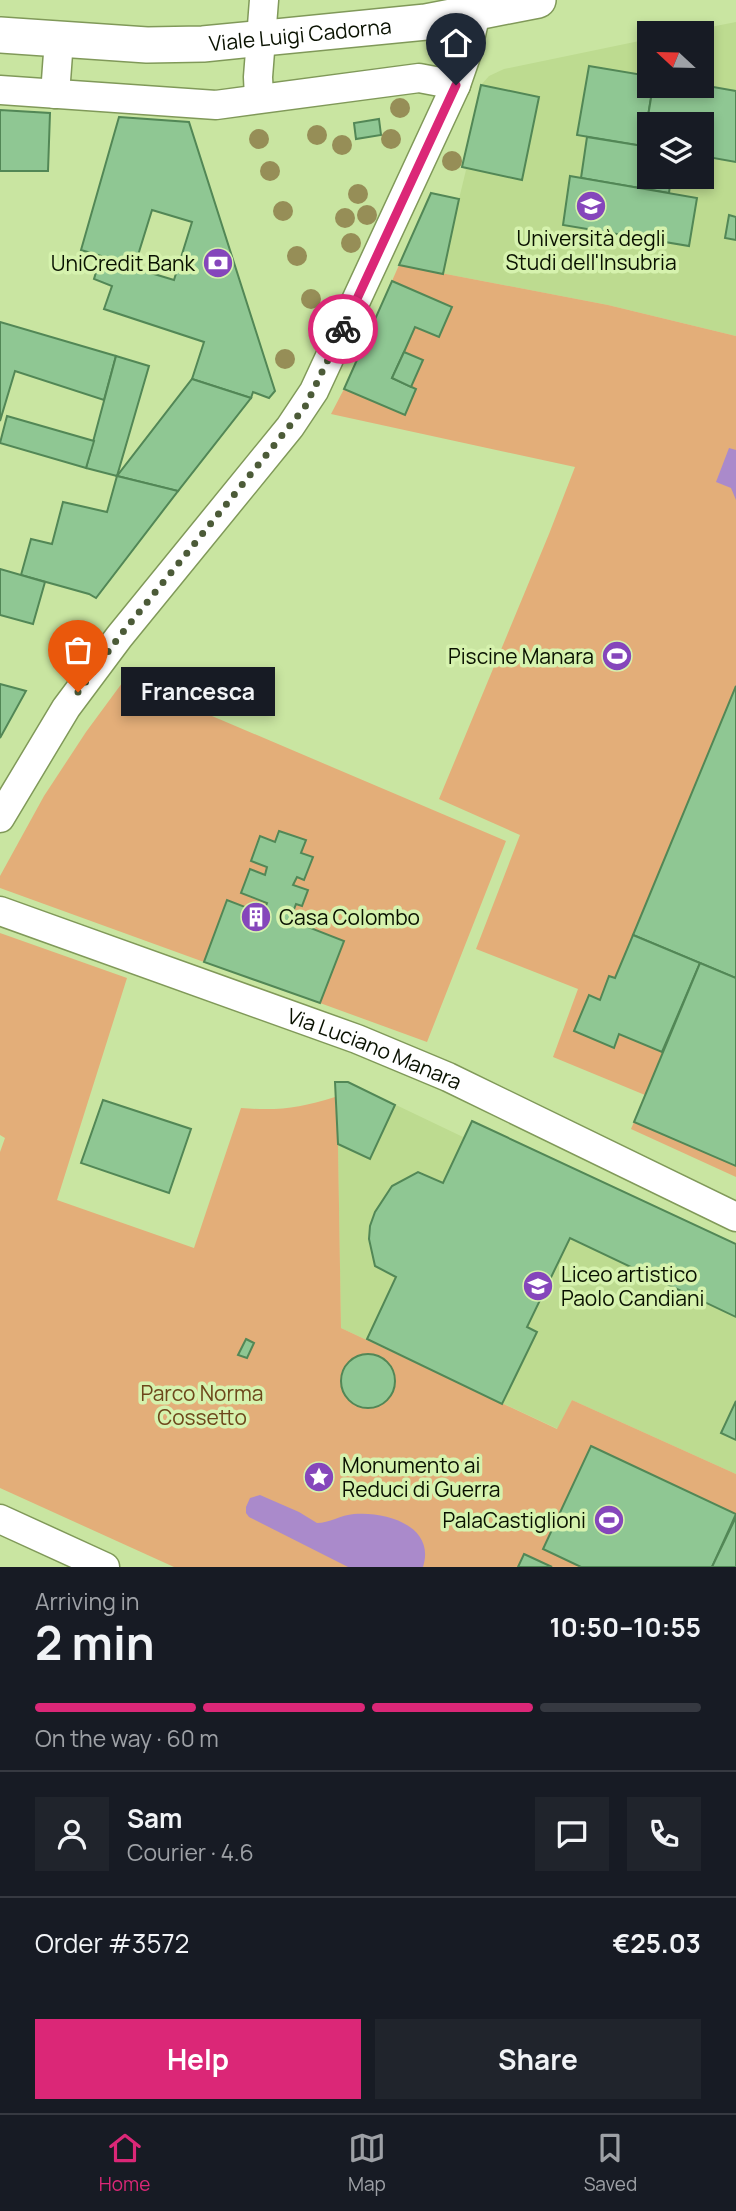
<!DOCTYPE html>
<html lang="en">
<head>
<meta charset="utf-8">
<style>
  :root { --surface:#171b24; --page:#20242c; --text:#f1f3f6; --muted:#9ea1a6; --line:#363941; --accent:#db2777 }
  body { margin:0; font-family:Manrope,sans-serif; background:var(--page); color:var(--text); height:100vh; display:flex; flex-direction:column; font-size:26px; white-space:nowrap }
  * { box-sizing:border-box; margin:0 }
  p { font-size:23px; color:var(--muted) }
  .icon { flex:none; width:38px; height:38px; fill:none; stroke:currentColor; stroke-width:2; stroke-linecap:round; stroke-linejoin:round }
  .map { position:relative; height:1567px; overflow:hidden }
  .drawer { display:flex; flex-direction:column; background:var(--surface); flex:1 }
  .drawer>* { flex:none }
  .needle { width:46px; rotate:292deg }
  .buttons { position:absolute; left:637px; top:21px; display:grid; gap:14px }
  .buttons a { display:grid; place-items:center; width:77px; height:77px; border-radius:0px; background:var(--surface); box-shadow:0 4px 10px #0003; font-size:35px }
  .pin { position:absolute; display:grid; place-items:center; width:60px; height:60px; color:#fff; margin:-72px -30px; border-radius:50% 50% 50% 0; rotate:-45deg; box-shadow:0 0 7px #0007 }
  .pin .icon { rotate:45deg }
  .courier { position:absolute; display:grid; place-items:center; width:70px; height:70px; margin:-35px; border:5px solid #db2777; border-radius:50%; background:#fff; color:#222; box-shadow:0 2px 9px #0007 }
  .bubble { position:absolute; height:49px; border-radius:0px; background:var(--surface); box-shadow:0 4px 10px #0003; font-size:23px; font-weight:700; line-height:49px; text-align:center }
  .head em { font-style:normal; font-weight:700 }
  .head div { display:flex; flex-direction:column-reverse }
  .head { display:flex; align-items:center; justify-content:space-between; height:119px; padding:0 35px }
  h1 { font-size:46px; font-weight:700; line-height:52px }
  .bar { display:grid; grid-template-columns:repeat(4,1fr); gap:10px 7px; align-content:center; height:84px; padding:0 35px }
  .bar i { height:9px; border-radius:5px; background:var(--line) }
  .bar .selected { background:var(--accent) }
  .bar p { grid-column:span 4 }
  .line { display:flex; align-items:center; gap:18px; padding:0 35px; border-top:2px solid var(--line) }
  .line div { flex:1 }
  .round { display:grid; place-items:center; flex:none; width:74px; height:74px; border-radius:0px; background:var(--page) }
  .button { display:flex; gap:14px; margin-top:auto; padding:14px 35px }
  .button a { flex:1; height:80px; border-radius:0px; background:var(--accent); color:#fff; font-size:28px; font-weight:700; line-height:80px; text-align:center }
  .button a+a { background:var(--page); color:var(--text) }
  .dock { display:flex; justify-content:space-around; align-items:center; height:98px; border-top:2px solid var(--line); background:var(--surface); font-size:19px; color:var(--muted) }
  .dock a { display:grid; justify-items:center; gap:4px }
  .dock .selected { color:var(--accent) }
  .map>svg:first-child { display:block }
  .built { fill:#bddb90; fill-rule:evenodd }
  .green { fill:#e3ae79 }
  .water { fill:#aa8acb }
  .building { fill:#8fc793; stroke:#528756; stroke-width:2; fill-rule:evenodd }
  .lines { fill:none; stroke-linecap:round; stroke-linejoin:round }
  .minor-casing { stroke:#809959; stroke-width:31 }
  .major-casing { stroke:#809959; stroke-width:38 }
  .minor { stroke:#fff; stroke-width:28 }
  .major { stroke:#fff; stroke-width:35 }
  .tree { fill:#968e57 }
  .done { stroke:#4c5b38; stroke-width:7; stroke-dasharray:0 12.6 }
  .route { stroke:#db2777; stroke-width:9 }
  .labels { text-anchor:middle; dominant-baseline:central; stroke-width:7; stroke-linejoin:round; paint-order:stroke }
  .street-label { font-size:21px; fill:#091100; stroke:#d6f2ae }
  .poi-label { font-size:21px; fill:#091100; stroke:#d6f2ae; text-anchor:end }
  .park-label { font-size:21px; fill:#6d471b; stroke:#d6f2ae }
</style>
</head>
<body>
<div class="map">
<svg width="736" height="1567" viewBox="0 0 736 1567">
  <rect width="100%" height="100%" fill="#c9e5a1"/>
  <g class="built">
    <path d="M736 22V336L608 305 399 265 431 193 459 199 466 170 462 167 481 85 489 76 504 69 649 39V86H702V33H680ZM649 124H702V177H649Z"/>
    <polygon points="335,1082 348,1082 463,1137 472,1121 736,1244 736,1474 572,1400 558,1429 341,1328 338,1145"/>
  </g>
  <g class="green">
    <polygon points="399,265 608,305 736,336 736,1177 631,1129 645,1095 553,1057 578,989 476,949 520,835 439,799 549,534 575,467 331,414 344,389 405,415 416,389 411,387 422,360 404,352 415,327 439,337 452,308 392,281"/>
    <polygon points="125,679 506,841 427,1042 320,1003 343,941 290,920 296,904 302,906 307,890 293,885 297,877 312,857 301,853 305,840 279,831 275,842 260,836 251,861 267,867 265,875 250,869 241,893 267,903 263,914 227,901 204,962 0,888 0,876 44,796 86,732"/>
    <path d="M0 933 127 978 57 1200 194 1248 241 1108C279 1111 299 1108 335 1097L338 1145 341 1328 557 1429 572 1400 736 1474V1567H174L0 1488V1152L5 1138 0 1135Z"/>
  </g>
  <g class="water">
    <polygon points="729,448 736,450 736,500 731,488 716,482"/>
    <path d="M260 1495 299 1512 317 1523C329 1523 341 1515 354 1514 386 1511 436 1526 423 1567H348L249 1517 246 1513V1507L250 1498Z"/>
  </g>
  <g class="building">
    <polygon points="589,66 649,76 649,86 653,86 643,146 577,135"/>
    <polygon points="481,85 539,97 522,180 462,167"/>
    <polygon points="702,85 736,91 736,162 702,156 702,124 649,124 649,147 643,146 653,86"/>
    <polygon points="0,110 50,113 48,171 0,171"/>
    <path d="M119 117 189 122 275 391 269 398 253 392 251 398 192 379 204 342 104 309 112 286 94 279 101 256 81 250ZM152 210 192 222 174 280 134 268Z"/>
    <polygon points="379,119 381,135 356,139 354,123"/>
    <polygon points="587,137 649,147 649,177 686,177 685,187 670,185 669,193 581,178"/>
    <polygon points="570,176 697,198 689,246 563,225"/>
    <polygon points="431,193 459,199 443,274 399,265"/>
    <polygon points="729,215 736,217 736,240 725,238"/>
    <polygon points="392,281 452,307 439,337 415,327 404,352 392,378 416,389 405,415 344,389"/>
    <polygon points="0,322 116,356 104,400 15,371 0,421"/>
    <polygon points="404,352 423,360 411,387 392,378"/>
    <polygon points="116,356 149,366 117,476 86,468"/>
    <polygon points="192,379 251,398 178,491 117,476"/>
    <polygon points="7,416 94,441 86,468 0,443"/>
    <polygon points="117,476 178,491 96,598 89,594 21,575 31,539 52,544 63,502 107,512"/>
    <polygon points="0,569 45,582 33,624 0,615"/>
    <polygon points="0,684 26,691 0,738"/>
    <polygon points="736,686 736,978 633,935"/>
    <polygon points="279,831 306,840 301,853 313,857 304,880 297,877 293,885 308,890 302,906 296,904 290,920 344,941 320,1003 204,962 227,900 263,914 267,903 241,893 250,869 265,875 267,867 251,861 260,836 275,842"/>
    <polygon points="633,935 700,963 662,1052 619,1034 614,1048 574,1031 589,995 600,1000 609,976 615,978"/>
    <polygon points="700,963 736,978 736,1166 634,1122"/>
    <polygon points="335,1082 348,1082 395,1105 370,1159 338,1144"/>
    <polygon points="103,1100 191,1129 169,1193 81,1163"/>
    <polygon points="472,1121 736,1244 736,1317 570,1238 527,1327 537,1332 502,1404 367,1339 396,1277 375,1266 369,1239 370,1226 375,1212 392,1186 418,1172 443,1183"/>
    <polygon points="246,1339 254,1343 247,1358 238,1355"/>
    <circle cx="368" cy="1381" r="27"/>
    <polygon points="736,1401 736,1440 721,1433"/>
    <polygon points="591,1446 736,1514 712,1567 581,1567 543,1549"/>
    <polygon points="736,1517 736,1567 712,1567"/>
    <polygon points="524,1554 552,1567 518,1567"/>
  </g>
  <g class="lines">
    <g class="minor-casing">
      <g id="minor">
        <polyline points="0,90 216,105 419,78 456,85"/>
        <polyline points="55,94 59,40"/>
        <polyline points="259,98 258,77 264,0"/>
        <polyline points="0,818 66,708 119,637 290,427 314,391 456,85 466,56 479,0"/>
        <path id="s1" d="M0 911 357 1039 448 1077 736 1217"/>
        <polyline points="0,1519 105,1567"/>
      </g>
    </g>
    <g class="major-casing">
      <g id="major">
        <path id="s2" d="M0 35 147 45 203 44 426 22 538 0"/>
      </g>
    </g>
    <use href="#minor" class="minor"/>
    <use href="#major" class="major"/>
  </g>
  <g class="tree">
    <circle cx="400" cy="108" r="10"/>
    <circle cx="317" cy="135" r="10"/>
    <circle cx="259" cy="139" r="10"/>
    <circle cx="391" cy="139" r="10"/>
    <circle cx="342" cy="145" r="10"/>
    <circle cx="452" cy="161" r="10"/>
    <circle cx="270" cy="171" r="10"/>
    <circle cx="358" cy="194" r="10"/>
    <circle cx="283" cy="211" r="10"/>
    <circle cx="367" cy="215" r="10"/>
    <circle cx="345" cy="218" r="10"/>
    <circle cx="351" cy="243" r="10"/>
    <circle cx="297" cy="256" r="10"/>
    <circle cx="311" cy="299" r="10"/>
    <circle cx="285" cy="359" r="10"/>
  </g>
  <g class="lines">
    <polyline class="done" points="78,692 119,637 305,407 343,329"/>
    <polyline class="route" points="343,329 456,85"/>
  </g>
  <defs>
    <g id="university-disc" transform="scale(1.575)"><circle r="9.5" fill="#8546bb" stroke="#d6f2ae"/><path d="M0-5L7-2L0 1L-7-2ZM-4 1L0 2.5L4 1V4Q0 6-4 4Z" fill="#fff"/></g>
    <g id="bank-disc" transform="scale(1.575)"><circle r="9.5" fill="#8546bb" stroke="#d6f2ae"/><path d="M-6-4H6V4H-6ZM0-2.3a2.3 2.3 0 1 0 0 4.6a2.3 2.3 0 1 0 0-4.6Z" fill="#fff"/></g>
    <g id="stadium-disc" transform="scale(1.575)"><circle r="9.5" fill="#8546bb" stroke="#d6f2ae"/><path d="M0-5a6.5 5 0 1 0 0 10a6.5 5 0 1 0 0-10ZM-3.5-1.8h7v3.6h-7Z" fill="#fff"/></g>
    <g id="building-disc" transform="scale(1.575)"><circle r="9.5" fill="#8546bb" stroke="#d6f2ae"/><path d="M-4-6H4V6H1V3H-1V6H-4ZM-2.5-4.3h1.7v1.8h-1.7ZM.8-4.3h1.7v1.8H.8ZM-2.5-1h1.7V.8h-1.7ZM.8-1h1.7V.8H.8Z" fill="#fff"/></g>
    <g id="school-disc" transform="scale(1.575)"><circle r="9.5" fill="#8546bb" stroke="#d6f2ae"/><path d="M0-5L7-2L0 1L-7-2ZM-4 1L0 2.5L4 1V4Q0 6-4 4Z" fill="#fff"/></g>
    <g id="sight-disc" transform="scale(1.575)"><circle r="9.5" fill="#8546bb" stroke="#d6f2ae"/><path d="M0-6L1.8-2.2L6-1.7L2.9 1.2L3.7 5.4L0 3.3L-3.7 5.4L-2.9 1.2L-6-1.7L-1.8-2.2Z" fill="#fff"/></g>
  </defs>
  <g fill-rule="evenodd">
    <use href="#university-disc" x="591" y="206"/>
    <use href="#bank-disc" x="218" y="263"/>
    <use href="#stadium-disc" x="617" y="656"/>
    <use href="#building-disc" x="256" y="917"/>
    <use href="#school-disc" x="538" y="1286"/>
    <use href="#sight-disc" x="319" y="1477"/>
    <use href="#stadium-disc" x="609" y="1520"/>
  </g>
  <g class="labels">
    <g class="street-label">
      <text stroke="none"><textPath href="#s2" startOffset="301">Viale Luigi Cadorna</textPath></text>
      <text stroke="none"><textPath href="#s1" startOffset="399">Via Luciano Manara</textPath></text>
    </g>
    <g class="poi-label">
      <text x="591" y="238" text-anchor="middle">Università degli<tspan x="591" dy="24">Studi dell'Insubria</tspan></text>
      <text x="195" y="263">UniCredit Bank</text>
      <text x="594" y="656">Piscine Manara</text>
      <text x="279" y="917" text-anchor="start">Casa Colombo</text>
      <text x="561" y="1274" text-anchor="start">Liceo artistico<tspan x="561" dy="24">Paolo Candiani</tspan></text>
      <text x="342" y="1465" text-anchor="start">Monumento ai<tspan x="342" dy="24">Reduci di Guerra</tspan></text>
      <text x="586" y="1520">PalaCastiglioni</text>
    </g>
    <g class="park-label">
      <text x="202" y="1393">Parco Norma<tspan x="202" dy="24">Cossetto</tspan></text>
    </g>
  </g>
</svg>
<div class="buttons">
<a><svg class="needle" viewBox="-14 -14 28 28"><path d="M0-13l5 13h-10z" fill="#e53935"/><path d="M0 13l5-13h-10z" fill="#9ea1a6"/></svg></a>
<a><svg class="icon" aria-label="layers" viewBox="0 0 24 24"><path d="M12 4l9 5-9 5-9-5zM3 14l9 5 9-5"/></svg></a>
</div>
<div class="pin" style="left:78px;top:692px;background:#ea580c"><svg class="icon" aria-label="bag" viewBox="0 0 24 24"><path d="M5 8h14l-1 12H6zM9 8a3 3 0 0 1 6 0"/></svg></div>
<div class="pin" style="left:456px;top:85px;background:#1f2937"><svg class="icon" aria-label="home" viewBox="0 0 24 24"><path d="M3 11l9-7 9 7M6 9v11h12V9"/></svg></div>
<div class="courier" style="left:343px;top:329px"><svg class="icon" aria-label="bike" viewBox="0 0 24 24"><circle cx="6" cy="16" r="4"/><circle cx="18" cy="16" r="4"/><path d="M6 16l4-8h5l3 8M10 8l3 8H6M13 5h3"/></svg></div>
<div class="bubble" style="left:121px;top:667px;width:154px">Francesca</div>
</div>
<section class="drawer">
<div class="head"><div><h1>2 min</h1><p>Arriving in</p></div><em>10:50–10:55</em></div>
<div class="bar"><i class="selected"></i><i class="selected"></i><i class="selected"></i><i></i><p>On the way · 60 m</p></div>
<div class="line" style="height:126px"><a class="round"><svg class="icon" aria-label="person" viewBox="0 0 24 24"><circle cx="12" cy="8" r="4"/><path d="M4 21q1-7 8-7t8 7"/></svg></a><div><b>Sam</b><p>Courier · 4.6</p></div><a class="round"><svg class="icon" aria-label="chat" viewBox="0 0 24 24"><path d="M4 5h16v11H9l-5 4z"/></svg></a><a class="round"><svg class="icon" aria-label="phone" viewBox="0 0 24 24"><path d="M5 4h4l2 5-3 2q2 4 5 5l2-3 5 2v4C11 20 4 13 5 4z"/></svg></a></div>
<div class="line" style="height:91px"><div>Order #3572</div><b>€25.03</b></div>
<div class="button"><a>Help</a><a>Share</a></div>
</section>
<nav class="dock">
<a class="selected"><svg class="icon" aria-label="home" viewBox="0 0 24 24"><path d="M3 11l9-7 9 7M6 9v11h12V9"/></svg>Home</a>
<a><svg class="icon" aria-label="map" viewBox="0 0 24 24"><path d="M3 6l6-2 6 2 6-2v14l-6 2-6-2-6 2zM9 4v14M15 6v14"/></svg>Map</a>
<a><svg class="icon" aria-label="saved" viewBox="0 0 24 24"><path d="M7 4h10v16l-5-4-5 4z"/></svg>Saved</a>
</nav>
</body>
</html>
